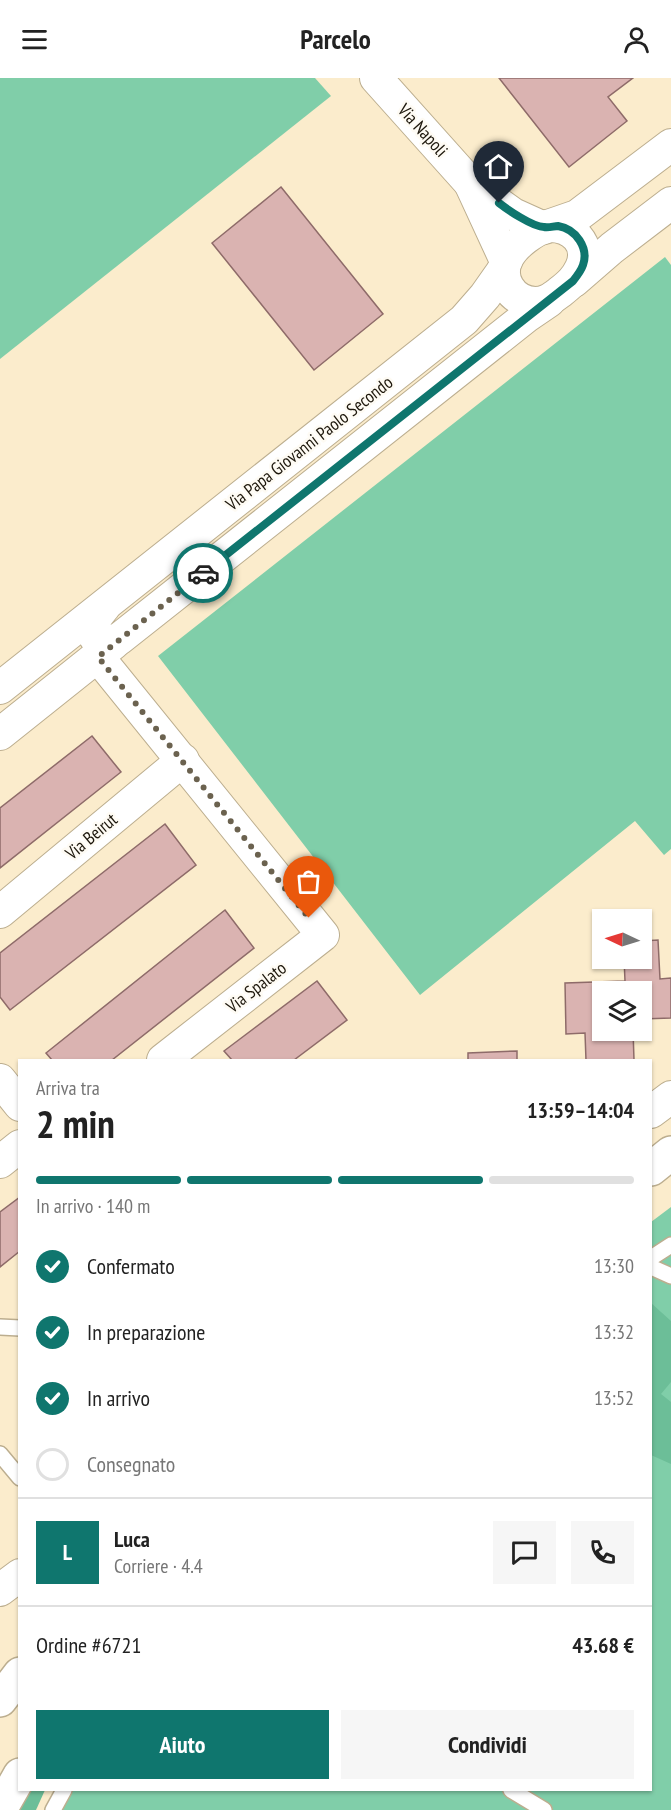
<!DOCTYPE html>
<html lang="it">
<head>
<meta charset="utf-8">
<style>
  :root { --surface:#fff; --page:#f6f6f6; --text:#222; --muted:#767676; --line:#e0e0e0; --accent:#0f766e }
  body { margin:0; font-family:"PT Sans Narrow",sans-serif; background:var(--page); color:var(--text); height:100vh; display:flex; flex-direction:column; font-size:22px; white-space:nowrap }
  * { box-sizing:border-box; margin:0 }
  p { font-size:20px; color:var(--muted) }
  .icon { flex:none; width:33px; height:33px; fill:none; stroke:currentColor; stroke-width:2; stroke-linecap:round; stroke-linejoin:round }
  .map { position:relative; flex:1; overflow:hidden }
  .drawer { position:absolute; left:18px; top:981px; width:634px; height:732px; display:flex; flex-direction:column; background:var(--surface); border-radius:0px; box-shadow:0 2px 4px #0004 }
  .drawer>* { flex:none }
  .needle { width:39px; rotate:274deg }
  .buttons { position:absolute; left:592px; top:831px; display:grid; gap:12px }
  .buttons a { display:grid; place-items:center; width:60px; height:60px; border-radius:0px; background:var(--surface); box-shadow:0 2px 4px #0004; font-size:30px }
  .pin { position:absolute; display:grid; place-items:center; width:51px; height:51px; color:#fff; margin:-62px -26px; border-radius:50% 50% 50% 0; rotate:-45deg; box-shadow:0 0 6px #0007 }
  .pin .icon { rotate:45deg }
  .courier { position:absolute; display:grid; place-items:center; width:60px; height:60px; margin:-30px; border:4px solid #0f766e; border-radius:50%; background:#fff; color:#222; box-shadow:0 2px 8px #0007 }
  .overview em { font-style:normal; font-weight:700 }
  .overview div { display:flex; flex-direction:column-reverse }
  .overview { display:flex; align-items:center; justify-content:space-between; height:102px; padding:0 18px }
  h1 { font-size:39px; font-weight:700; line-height:45px }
  .bar { display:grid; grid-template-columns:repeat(4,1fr); gap:9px 6px; align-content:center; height:72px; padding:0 18px }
  .bar i { height:8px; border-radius:4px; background:var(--line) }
  .bar .selected { background:var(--accent) }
  .bar p { grid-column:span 4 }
  .line { display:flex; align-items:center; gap:15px; padding:0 18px; border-top:2px solid var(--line) }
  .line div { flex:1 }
  .round { display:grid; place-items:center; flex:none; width:63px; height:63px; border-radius:0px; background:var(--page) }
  ol { padding:0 18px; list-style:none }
  li { display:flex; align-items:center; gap:18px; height:66px }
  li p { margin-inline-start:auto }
  li .icon { padding:6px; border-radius:50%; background:var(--accent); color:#fff; stroke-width:4 }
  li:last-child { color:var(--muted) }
  li i { width:33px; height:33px; border:3px solid var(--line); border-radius:50% }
  .action { display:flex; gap:12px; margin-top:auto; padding:12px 18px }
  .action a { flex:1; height:69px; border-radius:0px; background:var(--accent); color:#fff; font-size:24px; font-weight:700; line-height:69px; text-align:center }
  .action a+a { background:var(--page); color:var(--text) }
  header { display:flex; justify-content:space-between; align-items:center; height:78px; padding:0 18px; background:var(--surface); font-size:27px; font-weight:700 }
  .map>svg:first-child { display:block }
  .green { fill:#80cea9 }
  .forest { fill:#6cbe98 }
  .building { fill:#dab3b1; stroke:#8e6b69; stroke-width:1.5 }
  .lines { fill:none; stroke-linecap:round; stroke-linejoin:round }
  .service-casing { stroke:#bcae8f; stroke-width:18 }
  .minor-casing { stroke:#bcae8f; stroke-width:34 }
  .primary-casing { stroke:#bcae8f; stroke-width:36 }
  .service { stroke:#fff; stroke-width:15 }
  .minor { stroke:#fff; stroke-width:32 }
  .primary { stroke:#fff; stroke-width:33 }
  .done { stroke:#6b624f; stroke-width:6; stroke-dasharray:0 10.8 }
  .route { stroke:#0f766e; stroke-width:8 }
  .labels { text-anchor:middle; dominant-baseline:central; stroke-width:5; stroke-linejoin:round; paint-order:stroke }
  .street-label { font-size:18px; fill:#1d170c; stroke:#fefbf4 }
</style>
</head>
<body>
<header><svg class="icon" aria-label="menu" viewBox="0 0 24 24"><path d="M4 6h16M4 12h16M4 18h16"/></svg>Parcelo<svg class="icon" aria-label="person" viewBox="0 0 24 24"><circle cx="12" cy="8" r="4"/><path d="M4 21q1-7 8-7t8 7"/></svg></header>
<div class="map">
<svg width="671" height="1732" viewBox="0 0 671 1732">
  <rect width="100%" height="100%" fill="#fbeccc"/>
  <g class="green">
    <polygon points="0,0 315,0 331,18 0,281"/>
    <polygon points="665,179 671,187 671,771 664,777 635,743 420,917 158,578"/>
    <polygon points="671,1129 671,1732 57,1732 69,1712 651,1712 651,1144"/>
  </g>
  <g class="forest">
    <polygon points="651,1225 671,1243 671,1304 661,1316 671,1324 671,1386 651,1377"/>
    <polygon points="20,1712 45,1712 36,1732 7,1732"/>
  </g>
  <g class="building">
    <polygon points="499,0 633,0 608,19 627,43 569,89"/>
    <polygon points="281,109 383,236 314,292 212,165"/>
    <polygon points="92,658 121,694 0,790 0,730"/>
    <polygon points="165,746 196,787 10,932 0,919 0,875"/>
    <polygon points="225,832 254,870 112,982 52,982 46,975"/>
    <polygon points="658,862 660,901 671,900 671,940 642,941 642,914 603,914 603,952 633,952 634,982 586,982 585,955 566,956 565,905 625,903 624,880 642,880 642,863"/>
    <polygon points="317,903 347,942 294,982 232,982 224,973"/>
    <polygon points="517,973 517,982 468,982 468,975"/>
    <polygon points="20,1119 20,1173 0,1189 0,1134"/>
  </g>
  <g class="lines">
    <g class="service-casing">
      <g id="service">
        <polyline points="651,1180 671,1167"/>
        <polyline points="651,1189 671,1198"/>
        <polyline points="0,1249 20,1250"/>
        <polyline points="0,1376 20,1400"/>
        <polyline points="511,1712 544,1732"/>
        <polyline points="53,1732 64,1712"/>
      </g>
    </g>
    <g class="minor-casing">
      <g id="minor">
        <polyline points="376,0 470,105 513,136 544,150"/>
        <polyline points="470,105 506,183"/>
        <path d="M548 148C572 147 592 166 581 190 576 201 569 207 560 214 552 220 546 225 535 225 512 224 496 200 508 179 515 166 534 152 548 148Z"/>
        <polyline points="548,148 577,138 671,67"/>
        <polyline points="574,203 612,170 671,125"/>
        <path d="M104 529C95 540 87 548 97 562L105 565 119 561 527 238 549 223"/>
        <polyline points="98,579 323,857 163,982"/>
        <polyline points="0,610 464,242 485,218 504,191"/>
        <polyline points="0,656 114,565"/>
        <polyline points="0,834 183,682"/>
        <polyline points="0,1002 20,1027"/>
        <polyline points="651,1034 671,1019"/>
        <polyline points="0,1084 20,1068"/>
        <polyline points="0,1512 20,1497"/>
      </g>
    </g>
    <g class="primary-casing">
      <g id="primary">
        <polyline points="651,1091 671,1075"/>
        <polyline points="0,1622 20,1596"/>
        <polyline points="0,1732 20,1697"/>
      </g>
    </g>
    <use href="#service" class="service"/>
    <use href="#minor" class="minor"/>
    <use href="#primary" class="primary"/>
  </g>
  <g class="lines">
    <polyline class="done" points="203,495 98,579 309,840"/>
    <path class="route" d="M203 495 573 203C577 198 581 193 583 187 589 170 576 151 558 148 554 148 549 150 544 149 533 149 508 132 499 125"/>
  </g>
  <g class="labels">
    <g class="street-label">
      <text transform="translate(423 52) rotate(48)">Via Napoli</text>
      <text transform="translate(309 365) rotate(-38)">Via Papa Giovanni Paolo Secondo</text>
      <text transform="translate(91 758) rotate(-40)">Via Beirut</text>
      <text transform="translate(256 909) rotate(-38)">Via Spalato</text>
    </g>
  </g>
</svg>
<div class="buttons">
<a><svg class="needle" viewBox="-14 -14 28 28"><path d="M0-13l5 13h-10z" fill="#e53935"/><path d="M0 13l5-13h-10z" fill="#767676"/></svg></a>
<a><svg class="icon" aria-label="layers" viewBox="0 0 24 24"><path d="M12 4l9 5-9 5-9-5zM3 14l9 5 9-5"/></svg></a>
</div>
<div class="pin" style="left:309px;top:840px;background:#ea580c"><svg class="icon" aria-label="bag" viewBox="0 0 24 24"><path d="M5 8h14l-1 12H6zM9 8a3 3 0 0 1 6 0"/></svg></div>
<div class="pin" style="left:499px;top:125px;background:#1f2937"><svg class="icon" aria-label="home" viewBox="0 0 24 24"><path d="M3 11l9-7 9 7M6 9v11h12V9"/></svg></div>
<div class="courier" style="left:203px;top:495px"><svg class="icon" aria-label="car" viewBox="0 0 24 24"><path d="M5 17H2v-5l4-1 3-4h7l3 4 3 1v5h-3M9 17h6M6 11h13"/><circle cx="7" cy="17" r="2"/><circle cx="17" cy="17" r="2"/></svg></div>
<section class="drawer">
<div class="overview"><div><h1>2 min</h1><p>Arriva tra</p></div><em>13:59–14:04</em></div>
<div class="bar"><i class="selected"></i><i class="selected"></i><i class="selected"></i><i></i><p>In arrivo · 140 m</p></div>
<ol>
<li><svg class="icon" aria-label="check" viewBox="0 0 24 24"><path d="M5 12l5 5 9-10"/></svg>Confermato<p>13:30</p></li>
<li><svg class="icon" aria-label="check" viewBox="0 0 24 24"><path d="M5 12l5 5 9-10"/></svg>In preparazione<p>13:32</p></li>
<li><svg class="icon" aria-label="check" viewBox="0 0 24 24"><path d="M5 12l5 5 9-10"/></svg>In arrivo<p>13:52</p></li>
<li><i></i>Consegnato</li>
</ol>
<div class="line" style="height:108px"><b class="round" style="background:var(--accent);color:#fff">L</b><div><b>Luca</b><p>Corriere · 4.4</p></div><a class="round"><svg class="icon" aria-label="chat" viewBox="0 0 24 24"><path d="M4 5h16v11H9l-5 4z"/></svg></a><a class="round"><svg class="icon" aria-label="phone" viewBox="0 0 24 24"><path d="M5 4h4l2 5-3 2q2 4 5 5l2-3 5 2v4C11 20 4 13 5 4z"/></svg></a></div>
<div class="line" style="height:78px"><div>Ordine #6721</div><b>43.68 €</b></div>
<div class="action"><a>Aiuto</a><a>Condividi</a></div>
</section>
</div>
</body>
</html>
